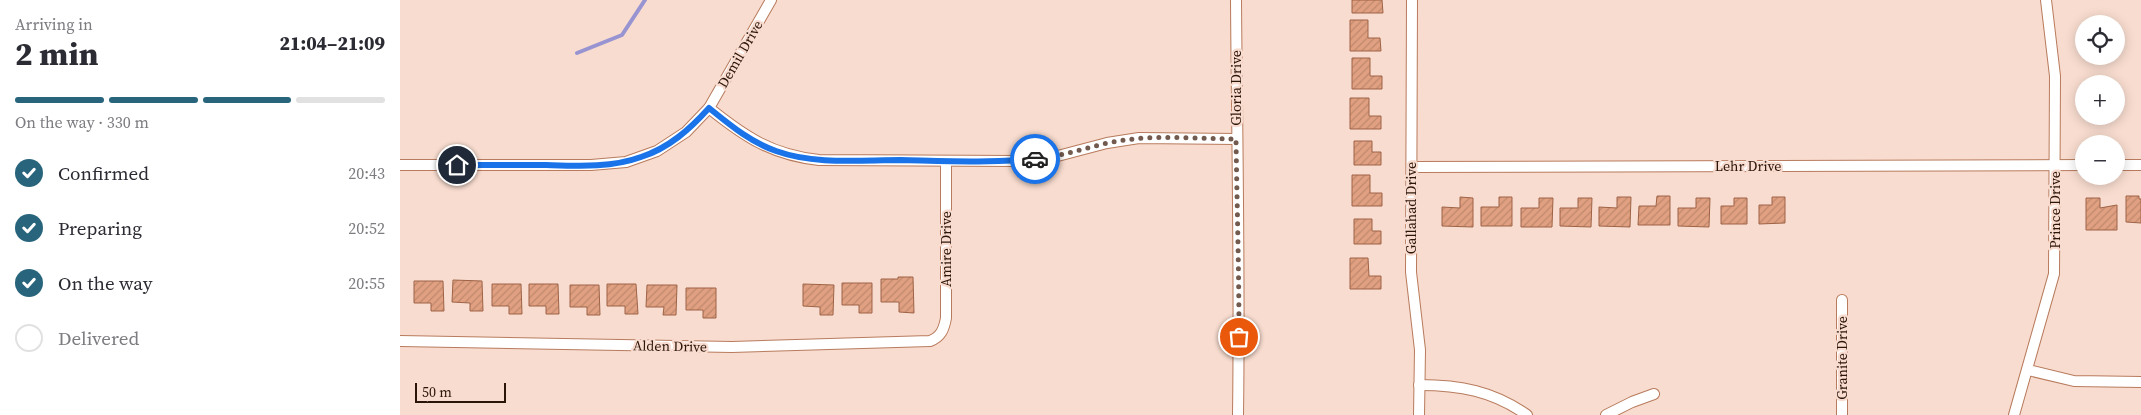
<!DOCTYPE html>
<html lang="en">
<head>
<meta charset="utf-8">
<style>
  :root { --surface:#fff; --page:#f7f7f7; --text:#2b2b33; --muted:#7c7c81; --line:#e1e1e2; --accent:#28657c }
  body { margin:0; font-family:"Source Serif 4",serif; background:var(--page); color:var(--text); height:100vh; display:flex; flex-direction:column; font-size:19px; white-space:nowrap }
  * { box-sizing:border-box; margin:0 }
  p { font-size:16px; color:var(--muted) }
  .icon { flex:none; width:28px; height:28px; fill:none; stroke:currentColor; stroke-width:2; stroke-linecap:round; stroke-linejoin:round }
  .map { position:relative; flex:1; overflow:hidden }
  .side { display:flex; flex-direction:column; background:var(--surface); width:400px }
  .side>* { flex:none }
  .controls { position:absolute; left:1675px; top:15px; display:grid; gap:10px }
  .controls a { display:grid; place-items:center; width:50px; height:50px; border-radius:50%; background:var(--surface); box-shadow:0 2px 12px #0003; font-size:25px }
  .scale { position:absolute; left:15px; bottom:12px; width:91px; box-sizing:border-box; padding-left:5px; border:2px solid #2b1408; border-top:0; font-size:14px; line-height:18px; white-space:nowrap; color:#2b1408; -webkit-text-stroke:4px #f8dccf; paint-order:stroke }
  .pin { position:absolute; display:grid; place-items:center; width:42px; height:42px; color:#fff; margin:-21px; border:2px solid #fff; border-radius:50%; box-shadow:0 1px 5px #0007 }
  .courier { position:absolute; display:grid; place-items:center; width:50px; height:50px; margin:-25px; border:4px solid #1a73e8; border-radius:50%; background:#fff; color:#222; box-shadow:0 1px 6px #0007 }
  .headline em { font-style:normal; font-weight:800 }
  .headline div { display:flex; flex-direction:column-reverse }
  .headline { display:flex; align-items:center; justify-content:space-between; height:85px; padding:0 15px }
  h1 { font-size:32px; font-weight:800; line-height:38px }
  .bar { display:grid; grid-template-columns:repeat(4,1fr); gap:8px 5px; align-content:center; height:60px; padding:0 15px }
  .bar i { height:6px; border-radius:4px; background:var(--line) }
  .bar .active { background:var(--accent) }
  .bar p { grid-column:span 4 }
  ol { padding:0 15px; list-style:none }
  li { display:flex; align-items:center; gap:15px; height:55px }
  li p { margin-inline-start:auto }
  li .icon { padding:5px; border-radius:50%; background:var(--accent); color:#fff; stroke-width:4 }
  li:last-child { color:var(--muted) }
  li i { width:28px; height:28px; border:2px solid var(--line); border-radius:50% }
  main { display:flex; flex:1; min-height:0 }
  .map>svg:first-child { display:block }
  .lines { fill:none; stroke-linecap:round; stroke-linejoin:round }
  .stream { stroke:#9894d1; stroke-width:4 }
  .building { fill:url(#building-hatch); stroke:#9e6346 }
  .minor-casing { stroke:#b87b5d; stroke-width:12 }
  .minor { stroke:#fff; stroke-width:10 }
  .done { stroke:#735a4e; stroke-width:5; stroke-dasharray:0 9 }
  .route { stroke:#1a73e8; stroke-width:6 }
  .labels { text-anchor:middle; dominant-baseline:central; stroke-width:4.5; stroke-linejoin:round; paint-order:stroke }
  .street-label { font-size:14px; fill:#2b1408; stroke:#f8dccf }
</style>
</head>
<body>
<main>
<section class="side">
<div class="headline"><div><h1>2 min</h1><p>Arriving in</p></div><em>21:04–21:09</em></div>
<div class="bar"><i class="active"></i><i class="active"></i><i class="active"></i><i></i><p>On the way · 330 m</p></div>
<ol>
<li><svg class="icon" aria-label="check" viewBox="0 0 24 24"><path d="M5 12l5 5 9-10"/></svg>Confirmed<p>20:43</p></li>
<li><svg class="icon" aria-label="check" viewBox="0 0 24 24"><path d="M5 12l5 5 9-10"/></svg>Preparing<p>20:52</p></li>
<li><svg class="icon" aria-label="check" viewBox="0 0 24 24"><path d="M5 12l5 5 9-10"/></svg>On the way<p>20:55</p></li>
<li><i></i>Delivered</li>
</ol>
</section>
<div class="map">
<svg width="1741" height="415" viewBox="0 0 1741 415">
  <defs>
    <pattern id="building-hatch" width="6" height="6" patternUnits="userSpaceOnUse" patternTransform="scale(1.25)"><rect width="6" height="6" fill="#e0a081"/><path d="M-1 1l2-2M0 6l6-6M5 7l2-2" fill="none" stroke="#c0896e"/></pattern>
  </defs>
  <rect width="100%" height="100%" fill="#f8dccf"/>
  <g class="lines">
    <polyline class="stream" points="177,53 222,35 245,0"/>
  </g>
  <g class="building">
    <polygon points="952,0 982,0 983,13 952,13"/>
    <polygon points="950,20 968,20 968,38 980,38 981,51 950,51"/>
    <polygon points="952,58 970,58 970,76 982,76 982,89 952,89"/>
    <polygon points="950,98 969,98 969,116 981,116 981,129 950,129"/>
    <polygon points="954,141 972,141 972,152 981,152 981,165 954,165"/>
    <polygon points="952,175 970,175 970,193 982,193 982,206 952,206"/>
    <polygon points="1257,196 1270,196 1270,225 1238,225 1239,206 1256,206"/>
    <polygon points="1726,196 1739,196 1739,199 1741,199 1741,223 1726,222"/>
    <polygon points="1060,197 1073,198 1073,227 1042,226 1042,207 1060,208"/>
    <polygon points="1099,197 1112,197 1112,226 1081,226 1081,207 1099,207"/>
    <polygon points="1217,197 1231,197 1230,227 1199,226 1199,207 1217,208"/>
    <polygon points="1372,197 1385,197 1385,223 1359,224 1359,205 1372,205"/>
    <polygon points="1139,198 1153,198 1152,227 1121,227 1121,208 1139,208"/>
    <polygon points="1178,198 1192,198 1191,227 1160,226 1160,208 1178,208"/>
    <polygon points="1296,198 1310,198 1309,227 1278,226 1278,208 1296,208"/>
    <polygon points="1334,198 1347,198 1347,224 1321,224 1321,206 1334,206"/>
    <polygon points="1686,198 1700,198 1700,208 1717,205 1717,230 1686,230"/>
    <polygon points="954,219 972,219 972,231 981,231 981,244 954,244"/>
    <polygon points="950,258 968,258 969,276 981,276 981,289 950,289"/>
    <polygon points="498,277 513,277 514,313 499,312 499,302 481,302 481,279 498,279"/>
    <polygon points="53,280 82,281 83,311 70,311 70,303 52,302"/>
    <polygon points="14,281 43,281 44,311 31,311 31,303 14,303"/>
    <polygon points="442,283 472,283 472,313 459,313 459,305 442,305"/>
    <polygon points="92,284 121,284 122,314 109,314 109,306 92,306"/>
    <polygon points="129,284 158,284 159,314 146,314 146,306 129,306"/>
    <polygon points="207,284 236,284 238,314 225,314 225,306 207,306"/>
    <polygon points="403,284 434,285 433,315 420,315 420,307 403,306"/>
    <polygon points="170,285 199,285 200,315 187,315 187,307 170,307"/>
    <polygon points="247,285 277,285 276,315 263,315 264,307 246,307"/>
    <polygon points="286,288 316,288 316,318 303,318 303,310 286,310"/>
  </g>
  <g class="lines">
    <g class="minor-casing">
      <g id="minor">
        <path d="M836 0C837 138 840 277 838 415"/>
        <polyline points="1012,0 1011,272 1020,350 1019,415"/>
        <path d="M309 108C345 137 372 155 419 160L615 161 650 158 707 143 739 138 837 139"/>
        <polyline points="0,165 191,165 226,162 257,151 286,132 309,108 371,0"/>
        <polyline points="1716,165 1741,165"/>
        <polyline points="1012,167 1684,165"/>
        <path d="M0 341 332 347 530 341C541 337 544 329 546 318V161"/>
        <polyline points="1628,370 1674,381 1741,382"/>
        <path d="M1019 385C1060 385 1093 391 1127 415"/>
        <polyline points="1206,415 1232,402 1254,394"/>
        <polyline points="1442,415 1442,300"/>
        <polyline points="1614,415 1654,274 1655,76 1646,0"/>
      </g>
    </g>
    <use href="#minor" class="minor"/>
  </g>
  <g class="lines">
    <path class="done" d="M635 159C666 156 695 144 725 140 761 135 800 139 836 139 837 205 839 271 839 337"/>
    <path class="route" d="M57 165C87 165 116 165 146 165 177 166 211 168 241 157 269 148 290 129 309 108 330 125 350 142 376 151 415 165 460 160 501 160 546 161 591 163 635 159"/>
  </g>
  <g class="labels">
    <g class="street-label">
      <text transform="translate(340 54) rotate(-60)">Demil Drive</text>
      <text transform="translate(836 88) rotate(-90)">Gloria Drive</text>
      <text x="1348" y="166">Lehr Drive</text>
      <text transform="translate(1011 208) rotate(-90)">Gallahad Drive</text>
      <text transform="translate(1655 210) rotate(-90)">Prince Drive</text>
      <text transform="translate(546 249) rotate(-90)">Amire Drive</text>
      <text transform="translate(270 346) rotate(1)">Alden Drive</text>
      <text transform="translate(1442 358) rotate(-90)">Granite Drive</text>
    </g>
  </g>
</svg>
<div class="controls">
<a><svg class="icon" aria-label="locate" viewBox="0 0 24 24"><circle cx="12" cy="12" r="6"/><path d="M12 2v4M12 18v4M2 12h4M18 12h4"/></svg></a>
<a>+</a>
<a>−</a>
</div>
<div class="scale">50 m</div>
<div class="pin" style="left:839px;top:337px;background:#ea580c"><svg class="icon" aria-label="bag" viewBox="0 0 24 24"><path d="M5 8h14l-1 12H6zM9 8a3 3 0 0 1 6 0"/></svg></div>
<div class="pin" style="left:57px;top:165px;background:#1f2937"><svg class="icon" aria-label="home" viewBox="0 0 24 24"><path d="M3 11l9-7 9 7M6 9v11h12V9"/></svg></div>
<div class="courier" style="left:635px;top:159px"><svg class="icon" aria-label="car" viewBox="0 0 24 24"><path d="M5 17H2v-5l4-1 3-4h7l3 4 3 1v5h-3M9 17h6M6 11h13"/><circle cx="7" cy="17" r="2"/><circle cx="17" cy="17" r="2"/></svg></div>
</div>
</main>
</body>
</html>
